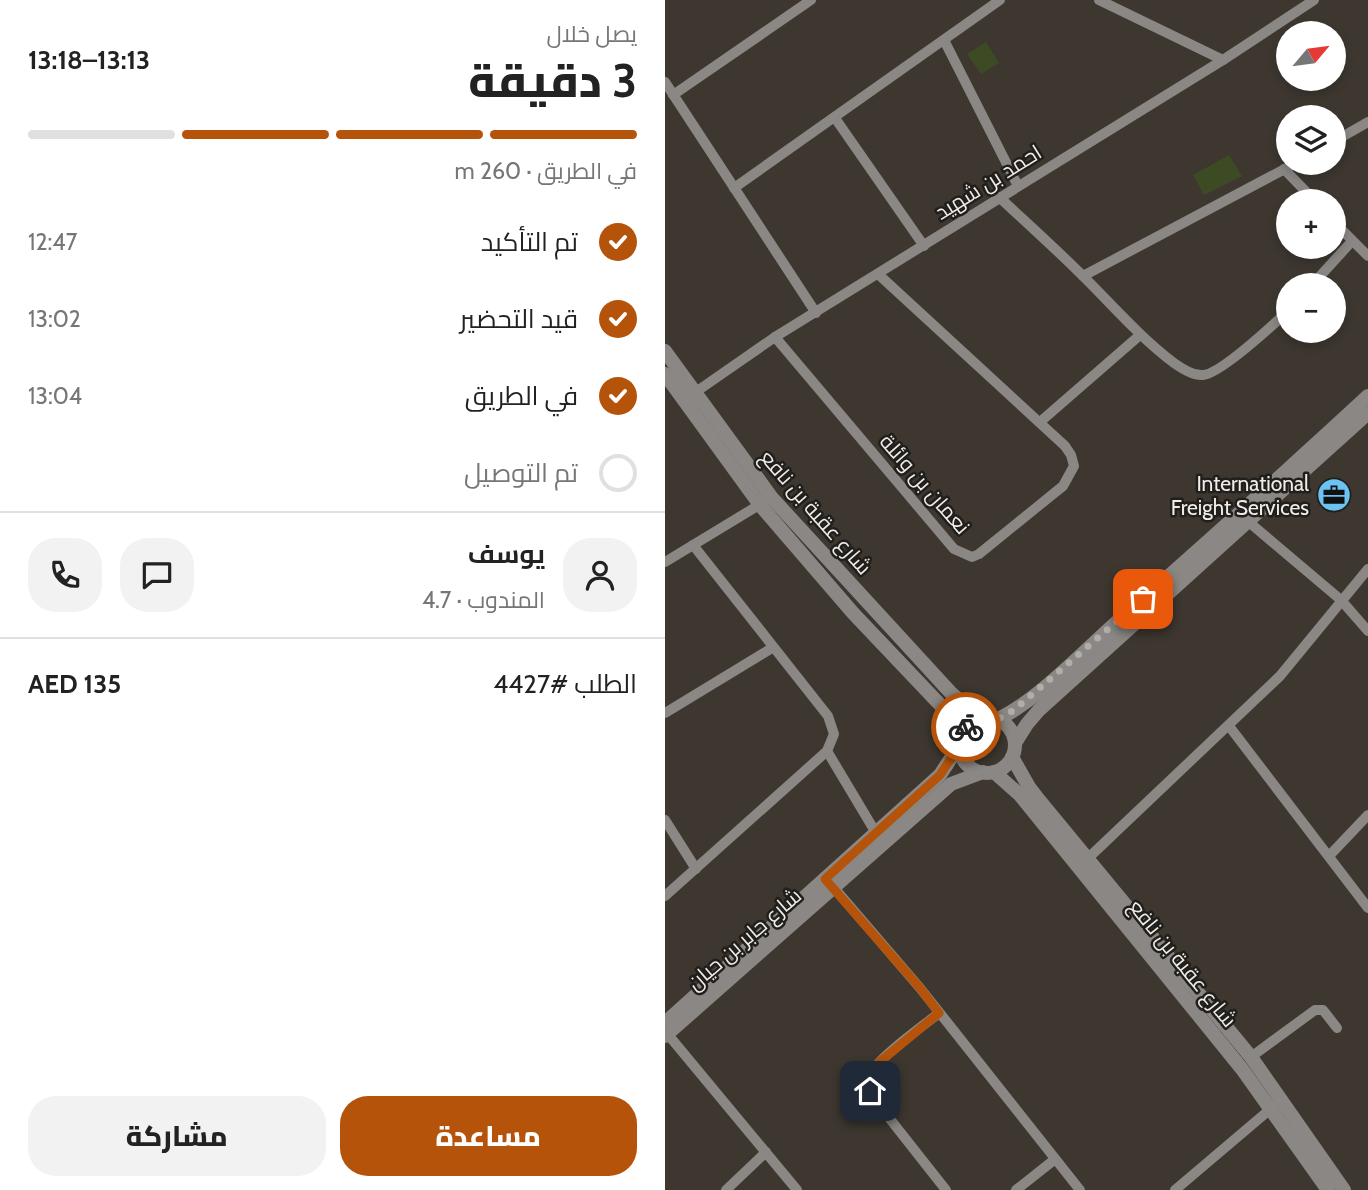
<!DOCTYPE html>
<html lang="ar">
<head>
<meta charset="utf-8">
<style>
  :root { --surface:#fff; --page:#f2f2f2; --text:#222; --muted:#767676; --line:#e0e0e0; --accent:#b45309 }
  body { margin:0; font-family:Cabin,Cairo,sans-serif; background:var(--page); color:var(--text); direction:rtl; height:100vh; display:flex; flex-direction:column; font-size:26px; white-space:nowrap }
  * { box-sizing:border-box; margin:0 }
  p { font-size:23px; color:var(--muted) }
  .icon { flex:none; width:38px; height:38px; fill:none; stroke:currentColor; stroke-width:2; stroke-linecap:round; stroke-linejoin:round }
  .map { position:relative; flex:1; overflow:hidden; direction:ltr }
  .sheet { display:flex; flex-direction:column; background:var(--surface); width:665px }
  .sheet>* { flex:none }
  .needle { width:46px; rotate:61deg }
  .controls { position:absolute; left:611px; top:21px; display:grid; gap:14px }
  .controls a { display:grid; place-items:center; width:70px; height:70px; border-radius:50%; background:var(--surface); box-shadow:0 4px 10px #0003; font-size:35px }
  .pin { position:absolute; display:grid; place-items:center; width:60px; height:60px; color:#fff; margin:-30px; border-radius:14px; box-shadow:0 4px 10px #0006 }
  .courier { position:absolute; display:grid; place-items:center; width:70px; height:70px; margin:-35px; border:5px solid #b45309; border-radius:50%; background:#fff; color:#222; box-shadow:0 2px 9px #0007 }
  .overview em { font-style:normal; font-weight:800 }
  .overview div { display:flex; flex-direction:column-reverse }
  .overview { display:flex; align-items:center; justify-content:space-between; height:119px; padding:0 28px }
  h1 { font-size:46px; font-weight:800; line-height:52px }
  .bar { display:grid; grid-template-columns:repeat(4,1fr); gap:10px 7px; align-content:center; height:84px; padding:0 28px }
  .bar i { height:9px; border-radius:5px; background:var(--line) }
  .bar .active { background:var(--accent) }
  .bar p { grid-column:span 4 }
  .line { display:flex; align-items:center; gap:18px; padding:0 28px; border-top:2px solid var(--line) }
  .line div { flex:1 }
  .round { display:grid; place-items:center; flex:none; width:74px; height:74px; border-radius:28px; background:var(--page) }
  ol { padding:0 28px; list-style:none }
  li { display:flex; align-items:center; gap:21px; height:77px }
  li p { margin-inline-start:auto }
  li .icon { padding:7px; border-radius:50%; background:var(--accent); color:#fff; stroke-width:4 }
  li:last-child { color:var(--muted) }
  li i { width:38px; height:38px; border:4px solid var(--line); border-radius:50% }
  .cta { display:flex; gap:14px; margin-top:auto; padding:14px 28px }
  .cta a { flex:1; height:80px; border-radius:28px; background:var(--accent); color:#fff; font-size:28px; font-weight:800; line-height:80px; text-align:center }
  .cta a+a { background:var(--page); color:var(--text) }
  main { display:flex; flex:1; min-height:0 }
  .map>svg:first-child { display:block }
  .green { fill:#3d4b24 }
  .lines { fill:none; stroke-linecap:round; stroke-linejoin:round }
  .minor { stroke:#8a8784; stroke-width:10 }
  .tertiary { stroke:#8a8784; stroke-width:14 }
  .done { stroke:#b1ada8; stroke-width:7; stroke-dasharray:0 12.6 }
  .route { stroke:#b45309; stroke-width:9 }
  .labels { text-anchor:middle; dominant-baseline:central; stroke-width:5; stroke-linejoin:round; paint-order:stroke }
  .street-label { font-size:21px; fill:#f0ece8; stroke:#211f1c }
  .poi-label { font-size:21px; fill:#f0ece8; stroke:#211f1c; text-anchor:end }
</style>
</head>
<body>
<main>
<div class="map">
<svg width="703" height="1190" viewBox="0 0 703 1190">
  <rect width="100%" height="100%" fill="#3d3730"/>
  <g class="green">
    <polygon points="321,42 334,63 316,74 302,54"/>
    <polygon points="564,155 577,176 539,195 528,175"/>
  </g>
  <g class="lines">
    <g class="minor">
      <polyline points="434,0 558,60"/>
      <polyline points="279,40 353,186"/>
      <polyline points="0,82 151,313"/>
      <polyline points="8,95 146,0"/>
      <polyline points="170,118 259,246"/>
      <polyline points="668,142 703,122"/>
      <polyline points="619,169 650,201"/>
      <polyline points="69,188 335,0"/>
      <path d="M334 197C363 224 392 250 420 278 449 307 476 338 509 363 516 368 529 376 538 375 555 374 609 324 623 311"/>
      <polyline points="668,221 703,256"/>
      <polyline points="418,276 631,163"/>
      <polyline points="647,285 687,241"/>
      <polyline points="110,337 289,549 307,557 314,554 398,486 409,466 406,455 400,446 213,274"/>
      <polyline points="25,396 110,337 558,60 649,0"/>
      <polyline points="375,422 475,335"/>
      <polyline points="579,518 676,600 703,631"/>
      <polyline points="0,562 99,502"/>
      <polyline points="0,713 107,648"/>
      <polyline points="564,726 703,908"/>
      <polyline points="162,751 211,833"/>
      <polyline points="0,820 31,869"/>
      <polyline points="664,856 703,815"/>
      <polyline points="418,863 615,676 703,569"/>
      <polyline points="165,883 255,988 415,1190"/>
      <polyline points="0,896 162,751 169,734 163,716 28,545"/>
      <path d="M274 1013C258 1026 214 1057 206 1073 202 1082 205 1091 210 1100L281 1190"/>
      <polyline points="0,1031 132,1190"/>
      <polyline points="586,1057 650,1010 658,1010 672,1028"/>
      <polyline points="61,1190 101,1152"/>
      <polyline points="351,1190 389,1160"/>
      <polyline points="510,1190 609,1106"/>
    </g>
    <g class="tertiary">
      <polyline points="0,351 107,498 286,693 314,718"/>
      <polyline points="0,374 95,505 188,613 281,711 295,737"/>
      <circle cx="322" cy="745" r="28"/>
      <path d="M333 719C372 701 420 650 453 621 537 547 621 472 703 396"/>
      <polyline points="350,743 362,724 374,710 703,413"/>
      <polyline points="347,757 364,787 374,800 586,1057 679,1190"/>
      <polyline points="329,772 355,795 577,1069 663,1190"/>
      <polyline points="0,1023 275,775 294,746"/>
      <polyline points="0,1036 286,784 318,772"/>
    </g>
  </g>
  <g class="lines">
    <path class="done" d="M301 727C310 717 320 715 333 719L349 710 478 599"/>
    <polyline class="route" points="205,1091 204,1080 212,1064 274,1013 255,988 160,879 275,775 294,746 295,737 301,727"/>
  </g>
  <defs>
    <g id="office-disc" transform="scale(1.75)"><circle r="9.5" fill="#6ac3f1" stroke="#211f1c"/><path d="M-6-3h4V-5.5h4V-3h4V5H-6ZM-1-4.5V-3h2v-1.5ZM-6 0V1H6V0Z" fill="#111"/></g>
  </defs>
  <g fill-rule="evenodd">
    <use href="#office-disc" x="669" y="495"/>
  </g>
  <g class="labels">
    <g class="street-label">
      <text transform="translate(323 182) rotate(-32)">احمد بن شهيد</text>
      <text transform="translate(260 484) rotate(49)">نعمان بن وائلة</text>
      <text transform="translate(151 512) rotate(49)">شارع عقبة بن نافع</text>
      <text transform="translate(79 939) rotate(-41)">شارع جابر بن حيان</text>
      <text transform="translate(518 963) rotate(51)">شارع عقبة بن نافع</text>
    </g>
    <g class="poi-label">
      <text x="644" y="483">International<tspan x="644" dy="24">Freight Services</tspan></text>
    </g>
  </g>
</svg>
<div class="controls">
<a><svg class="needle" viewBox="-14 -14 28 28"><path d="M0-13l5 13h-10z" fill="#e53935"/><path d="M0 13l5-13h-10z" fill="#767676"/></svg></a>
<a><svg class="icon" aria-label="layers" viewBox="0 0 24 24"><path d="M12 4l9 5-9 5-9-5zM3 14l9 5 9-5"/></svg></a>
<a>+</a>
<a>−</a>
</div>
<div class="pin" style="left:478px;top:599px;background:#ea580c"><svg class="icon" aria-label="bag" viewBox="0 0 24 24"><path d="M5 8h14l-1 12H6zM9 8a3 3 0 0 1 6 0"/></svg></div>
<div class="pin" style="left:205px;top:1091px;background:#1f2937"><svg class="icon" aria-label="home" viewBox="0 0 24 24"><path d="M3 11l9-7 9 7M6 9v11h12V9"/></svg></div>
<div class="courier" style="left:301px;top:727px"><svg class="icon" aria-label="bike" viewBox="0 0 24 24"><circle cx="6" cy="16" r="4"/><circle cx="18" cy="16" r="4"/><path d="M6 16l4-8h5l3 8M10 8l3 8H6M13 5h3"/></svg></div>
</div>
<section class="sheet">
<div class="overview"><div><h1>3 دقيقة</h1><p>يصل خلال</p></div><em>13:13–13:18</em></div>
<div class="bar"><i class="active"></i><i class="active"></i><i class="active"></i><i></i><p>في الطريق · 260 m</p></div>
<ol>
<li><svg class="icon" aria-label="check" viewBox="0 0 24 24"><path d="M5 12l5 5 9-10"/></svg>تم التأكيد<p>12:47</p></li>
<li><svg class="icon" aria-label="check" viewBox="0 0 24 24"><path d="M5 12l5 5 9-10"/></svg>قيد التحضير<p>13:02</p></li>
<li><svg class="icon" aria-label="check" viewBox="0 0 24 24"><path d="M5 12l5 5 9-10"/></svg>في الطريق<p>13:04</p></li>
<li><i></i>تم التوصيل</li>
</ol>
<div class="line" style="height:126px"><a class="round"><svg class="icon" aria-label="person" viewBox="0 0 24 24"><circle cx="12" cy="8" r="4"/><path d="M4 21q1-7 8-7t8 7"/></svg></a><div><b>يوسف</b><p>المندوب · 4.7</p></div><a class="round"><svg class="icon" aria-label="chat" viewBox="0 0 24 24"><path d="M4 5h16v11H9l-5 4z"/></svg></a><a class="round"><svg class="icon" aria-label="phone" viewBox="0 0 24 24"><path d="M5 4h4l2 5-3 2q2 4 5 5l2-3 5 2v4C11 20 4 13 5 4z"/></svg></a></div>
<div class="line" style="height:91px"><div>الطلب #4427</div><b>AED 135</b></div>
<div class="cta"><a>مساعدة</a><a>مشاركة</a></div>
</section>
</main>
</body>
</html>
